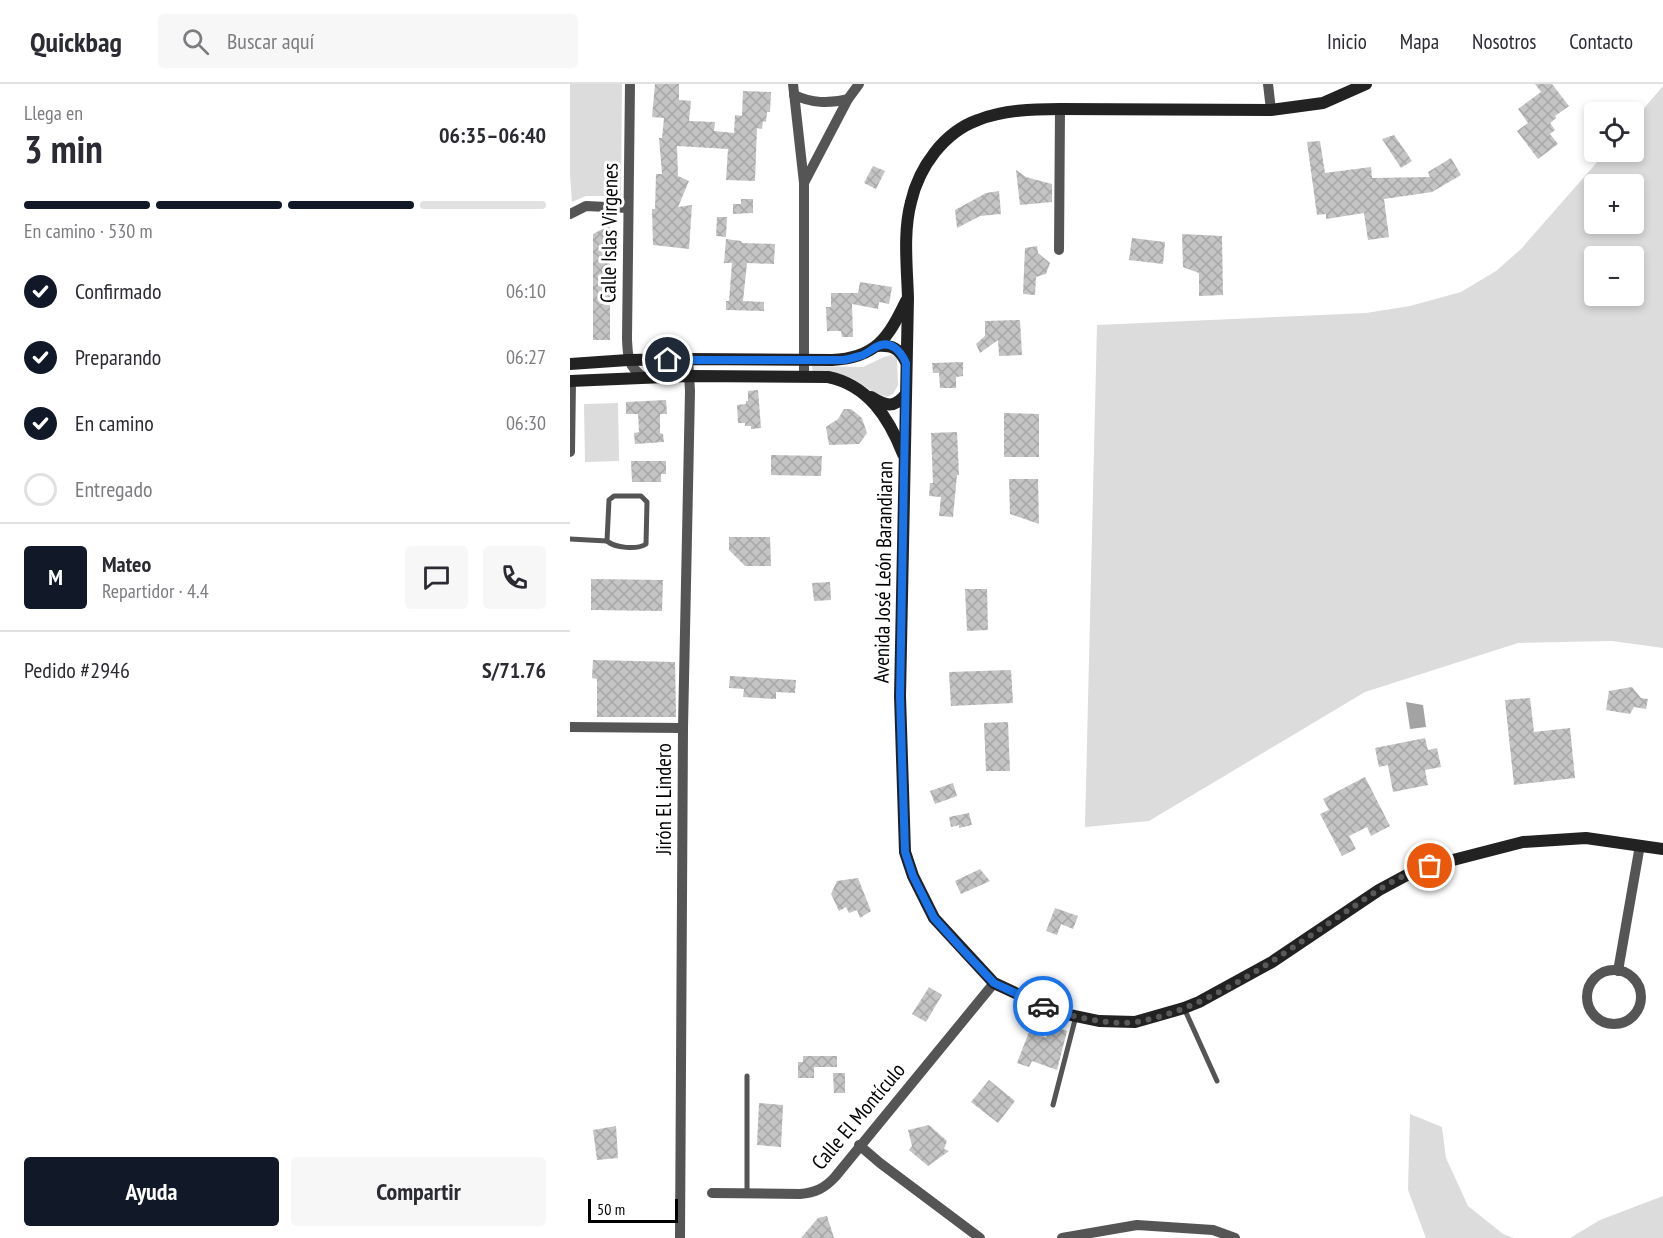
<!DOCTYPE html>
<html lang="es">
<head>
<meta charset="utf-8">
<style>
  :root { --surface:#fff; --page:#f7f7f7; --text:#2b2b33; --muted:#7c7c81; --line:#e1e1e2; --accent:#111827 }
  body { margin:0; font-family:"PT Sans Narrow",sans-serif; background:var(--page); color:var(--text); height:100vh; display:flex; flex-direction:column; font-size:22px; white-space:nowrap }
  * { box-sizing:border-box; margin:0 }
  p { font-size:20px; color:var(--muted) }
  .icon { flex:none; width:33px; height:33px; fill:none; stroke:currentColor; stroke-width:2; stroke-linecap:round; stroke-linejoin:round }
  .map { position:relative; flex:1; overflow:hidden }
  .side { display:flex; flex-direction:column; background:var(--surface); width:570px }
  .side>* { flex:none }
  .tools { position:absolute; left:1014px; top:18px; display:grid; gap:12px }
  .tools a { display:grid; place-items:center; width:60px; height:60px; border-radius:6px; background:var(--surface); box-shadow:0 3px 9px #0003; font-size:30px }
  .scale { position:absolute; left:18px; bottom:15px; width:90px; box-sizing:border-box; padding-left:6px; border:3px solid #000; border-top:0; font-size:16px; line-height:21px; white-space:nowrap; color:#000; -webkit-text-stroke:4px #fff; paint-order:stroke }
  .pin { position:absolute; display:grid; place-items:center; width:51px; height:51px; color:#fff; margin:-26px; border:3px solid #fff; border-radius:50%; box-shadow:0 2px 6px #0007 }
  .courier { position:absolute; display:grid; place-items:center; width:60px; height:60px; margin:-30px; border:4px solid #1a73e8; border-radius:50%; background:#fff; color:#222; box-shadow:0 2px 8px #0007 }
  .headline em { font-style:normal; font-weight:800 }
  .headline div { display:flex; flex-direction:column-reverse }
  .headline { display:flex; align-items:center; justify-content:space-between; height:102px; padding:0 24px }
  h1 { font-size:39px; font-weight:800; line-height:45px }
  .bar { display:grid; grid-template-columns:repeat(4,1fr); gap:9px 6px; align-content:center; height:72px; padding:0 24px }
  .bar i { height:8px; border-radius:4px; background:var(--line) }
  .bar .on { background:var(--accent) }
  .bar p { grid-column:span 4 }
  .line { display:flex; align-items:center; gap:15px; padding:0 24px; border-top:2px solid var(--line) }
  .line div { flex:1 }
  .round { display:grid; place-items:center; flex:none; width:63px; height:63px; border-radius:6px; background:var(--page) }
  ol { padding:0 24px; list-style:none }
  li { display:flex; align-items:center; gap:18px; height:66px }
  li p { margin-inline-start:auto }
  li .icon { padding:6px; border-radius:50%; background:var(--accent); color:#fff; stroke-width:4 }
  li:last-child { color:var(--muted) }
  li i { width:33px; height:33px; border:3px solid var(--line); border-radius:50% }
  .primary-button { display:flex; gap:12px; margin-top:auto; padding:12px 24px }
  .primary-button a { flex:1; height:69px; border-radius:6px; background:var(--accent); color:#fff; font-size:24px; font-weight:800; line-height:69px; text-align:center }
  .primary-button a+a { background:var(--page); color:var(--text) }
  header { display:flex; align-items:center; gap:36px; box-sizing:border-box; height:84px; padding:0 30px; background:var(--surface); border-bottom:2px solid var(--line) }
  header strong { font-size:28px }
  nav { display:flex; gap:33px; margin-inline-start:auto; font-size:21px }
  .search { width:420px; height:54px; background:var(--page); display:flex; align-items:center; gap:15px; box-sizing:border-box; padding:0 21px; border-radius:6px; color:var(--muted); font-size:22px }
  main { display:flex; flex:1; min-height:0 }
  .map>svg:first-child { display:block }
  .green { fill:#dcdcdc; fill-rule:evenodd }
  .water { fill:#a3a3a3 }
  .building { fill:url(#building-cross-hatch) }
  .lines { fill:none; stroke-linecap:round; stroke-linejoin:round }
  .lane { stroke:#555; stroke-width:5 }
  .street { stroke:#555; stroke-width:10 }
  .secondary { stroke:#222; stroke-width:12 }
  .done { stroke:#595959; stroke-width:6; stroke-dasharray:0 10.8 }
  .route { stroke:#1a73e8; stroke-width:8 }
  .labels { text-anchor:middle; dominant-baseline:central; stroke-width:6; stroke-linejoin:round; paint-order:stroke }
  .street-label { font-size:21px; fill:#000; stroke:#fff }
</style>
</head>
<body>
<header>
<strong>Quickbag</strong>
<div class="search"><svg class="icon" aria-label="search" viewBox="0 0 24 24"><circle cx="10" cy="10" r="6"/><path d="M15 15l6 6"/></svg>Buscar aquí</div>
<nav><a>Inicio</a><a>Mapa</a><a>Nosotros</a><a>Contacto</a></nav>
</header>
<main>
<section class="side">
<div class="headline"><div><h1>3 min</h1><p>Llega en</p></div><em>06:35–06:40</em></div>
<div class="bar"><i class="on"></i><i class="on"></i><i class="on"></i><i></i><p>En camino · 530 m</p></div>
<ol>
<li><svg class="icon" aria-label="check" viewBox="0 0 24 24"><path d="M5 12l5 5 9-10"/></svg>Confirmado<p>06:10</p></li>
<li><svg class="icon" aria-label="check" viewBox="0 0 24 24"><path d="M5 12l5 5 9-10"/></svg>Preparando<p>06:27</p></li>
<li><svg class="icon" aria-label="check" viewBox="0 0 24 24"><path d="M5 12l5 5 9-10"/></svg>En camino<p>06:30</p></li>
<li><i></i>Entregado</li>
</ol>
<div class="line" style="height:108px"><b class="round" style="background:var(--accent);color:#fff">M</b><div><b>Mateo</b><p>Repartidor · 4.4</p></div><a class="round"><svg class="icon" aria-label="chat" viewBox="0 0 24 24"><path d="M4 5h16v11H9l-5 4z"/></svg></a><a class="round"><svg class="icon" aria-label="phone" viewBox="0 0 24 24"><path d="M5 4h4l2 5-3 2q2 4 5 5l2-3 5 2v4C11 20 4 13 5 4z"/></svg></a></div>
<div class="line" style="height:78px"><div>Pedido #2946</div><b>S/71.76</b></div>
<div class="primary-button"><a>Ayuda</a><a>Compartir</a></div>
</section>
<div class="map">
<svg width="1093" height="1154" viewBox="0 0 1093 1154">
  <defs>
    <pattern id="building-cross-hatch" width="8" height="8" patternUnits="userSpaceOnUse" patternTransform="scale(1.5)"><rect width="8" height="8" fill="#c4c4c4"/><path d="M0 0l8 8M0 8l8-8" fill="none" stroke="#a7a7a7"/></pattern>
  </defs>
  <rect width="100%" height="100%" fill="#fff"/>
  <g class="green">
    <polygon points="0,0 52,0 51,112 16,112 2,118 0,91"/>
    <path d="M1093 2V564L1042 557 948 559 795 608 579 737 515 743 527 241 796 229 840 222 891 208 926 187 951 165 1036 68H1064V36ZM1024 100H1064V140H1024ZM1024 172H1064V212H1024Z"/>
    <polygon points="321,271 327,273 328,301 323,310 317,313 303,308 282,294 243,289 242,282 293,283 314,273"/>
    <polygon points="48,319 49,377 15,378 14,320"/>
    <polygon points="840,1030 872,1043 876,1074 898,1122 933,1150 944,1154 856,1154 838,1106"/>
    <polygon points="1093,1112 1093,1154 1000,1154 1030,1136"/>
  </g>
  <polygon class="water" points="836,618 853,621 856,643 840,645"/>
  <g class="building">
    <polygon points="85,0 109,0 109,16 121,17 119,37 145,38 144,47 164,49 165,31 172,32 173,7 201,8 200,28 197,28 196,38 193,37 192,45 187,44 185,97 156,96 158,65 107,62 108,92 119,97 108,123 122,121 119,165 83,161 82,125 85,125 86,90 92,90 89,54 92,54 94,34 82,33"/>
    <polygon points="965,0 982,0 999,22 985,32 986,34 980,39 985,46 980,50 988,60 968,75 947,47 958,39 948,25 971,8"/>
    <polygon points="824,51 842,77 831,84 812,55"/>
    <polygon points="750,57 755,89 801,83 802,94 860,93 858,88 881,74 891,91 862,108 814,115 819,153 798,156 794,129 756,135 756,130 747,131 737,58"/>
    <polygon points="303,82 315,87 306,105 294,99"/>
    <polygon points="446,86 456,93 482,100 482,118 450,121"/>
    <polygon points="429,107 431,130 410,132 387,144 385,126 416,109"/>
    <polygon points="171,115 183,115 183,129 163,130 163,120 171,120"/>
    <polygon points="147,133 157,133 156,153 146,152"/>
    <polygon points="40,141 40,256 23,256 23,150"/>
    <polygon points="612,150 652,152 653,211 629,212 629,189 613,183"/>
    <polygon points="562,154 595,158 593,180 559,176"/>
    <polygon points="156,155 171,157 172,159 205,160 204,180 177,179 173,217 194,218 194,227 156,226 156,217 159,217 162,179 154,179"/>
    <polygon points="467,162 468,169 480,179 476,190 466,193 465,211 453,210 455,164"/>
    <polygon points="290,198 322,203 319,220 309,218 308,225 282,220 283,253 272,253 271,247 257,247 256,223 261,223 261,209 288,209"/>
    <polygon points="450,236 452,271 429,272 428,256 410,269 406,260 415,252 415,237"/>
    <polygon points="393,278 393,292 386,293 386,304 370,304 369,289 363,289 362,279"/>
    <polygon points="188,306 191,344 181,345 181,342 175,342 175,339 168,339 167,321 176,320 176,317 178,317 178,307"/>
    <polygon points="96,316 97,330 90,330 90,349 93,350 94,358 65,360 64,349 69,348 68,330 56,330 56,318"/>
    <polygon points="274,325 281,325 292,334 297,349 289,360 259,361 256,343 268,335"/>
    <polygon points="434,329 469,330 469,373 434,373"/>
    <polygon points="387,348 389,391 387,391 383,433 369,432 371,413 359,412 360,399 363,399 361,349"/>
    <polygon points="201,371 252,372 251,392 201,391"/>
    <polygon points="61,377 96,377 96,390 91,390 91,398 62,398"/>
    <polygon points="439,395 468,395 469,440 440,430"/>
    <polygon points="159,453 200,453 201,482 175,482 159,466"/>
    <polygon points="21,495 93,496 92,527 21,526"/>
    <polygon points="260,498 261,516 244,517 242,499"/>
    <polygon points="395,505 417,505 418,546 397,547"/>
    <polygon points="23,576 105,578 106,633 27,633 27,595 22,594"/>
    <polygon points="441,586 443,619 381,622 379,588"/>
    <polygon points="160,592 226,596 225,609 206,608 206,615 173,613 174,605 159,604"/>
    <polygon points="1062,603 1071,614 1078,615 1076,625 1064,623 1060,630 1036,626 1039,607"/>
    <polygon points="960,614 964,648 1000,644 1005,694 944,701 935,616"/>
    <polygon points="438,638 440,687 416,687 414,639"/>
    <polygon points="855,654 858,666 867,664 871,683 855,686 858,701 823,708 818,681 809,683 805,664"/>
    <polygon points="795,693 820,742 801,752 797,743 779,752 786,765 772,772 750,730 759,726 753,715"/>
    <polygon points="383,699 387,712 365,720 360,707"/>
    <polygon points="399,729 402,741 389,744 389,741 381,743 379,733"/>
    <polygon points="410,785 420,797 391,810 385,797"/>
    <polygon points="288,794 301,827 290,834 287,826 279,829 276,823 269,827 261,810 267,797"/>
    <polygon points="485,824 508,832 503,845 491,840 487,851 476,847"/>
    <polygon points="359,903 372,911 356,938 342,930"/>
    <polygon points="481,941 497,947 487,986 462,977 459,983 447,979 459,948 476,954"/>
    <polygon points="233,972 267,972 267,983 244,983 244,994 228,994 228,978 233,978"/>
    <polygon points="263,989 275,989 275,1009 264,1009"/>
    <polygon points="419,996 445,1017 428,1039 401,1018"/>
    <polygon points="189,1019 213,1021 211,1063 187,1061"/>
    <polygon points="359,1041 377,1057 374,1065 379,1067 358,1082 339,1066 342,1062 338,1046"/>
    <polygon points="46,1042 48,1074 27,1076 23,1046"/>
    <polygon points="257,1132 264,1154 231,1154 248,1134"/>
  </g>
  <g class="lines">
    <g class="lane">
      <path d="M44 412H71L77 418 76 460C67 466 45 464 37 457L39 416Z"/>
      <polyline points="0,455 37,457"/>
      <polyline points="614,924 647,997"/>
      <polyline points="483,1021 506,932"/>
      <polyline points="177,1110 177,992"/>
    </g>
    <g class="street">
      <path d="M60 0 57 255C58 273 57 281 73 293"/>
      <polyline points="223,0 234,99 234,293"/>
      <polyline points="698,0 701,26"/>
      <path d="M224 11C242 19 258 20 278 15"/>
      <polyline points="234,99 278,15 289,0"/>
      <polyline points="0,130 16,122 58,124"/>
      <polyline points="489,166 490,25"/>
      <polyline points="0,368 1,297"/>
      <polyline points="0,643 113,644"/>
      <circle cx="1044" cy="913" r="27"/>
      <polyline points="1048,887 1070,761"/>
      <polyline points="289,1061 310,1079 410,1154"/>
      <path d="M142 1109 230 1110C245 1109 255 1104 265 1093L424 899"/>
      <polyline points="110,1154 113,644 120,307 118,275"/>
      <polyline points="492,1154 567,1141 643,1146 665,1154"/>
    </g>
    <g class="secondary">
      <path d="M796 0 753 19 701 26 490 25C463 25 433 26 408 36 374 48 349 83 341 118 333 148 337 182 338 214L330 612 335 768 343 792 364 834 424 899 486 928 529 937 565 938 614 924 629 918 702 878 809 806 848 785 953 758 1016 754 1093 765"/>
      <path d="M307 262C322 261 329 264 336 278"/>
      <path d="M0 280 58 276 118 275 262 276C306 274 318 254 336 217"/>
      <path d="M0 297 119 292 258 293C298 301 319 334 333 370"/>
      <path d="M301 313C316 322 324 325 336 310"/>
    </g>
  </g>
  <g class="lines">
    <path class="done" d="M473 922C495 932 543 942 567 938 643 924 716 867 780 825 804 809 831 789 860 782"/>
    <path class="route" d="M98 276H273C280 275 286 273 293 271 297 269 301 266 306 263 320 255 331 267 336 279L330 612 335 768 343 792 364 834 391 864 424 899 473 922"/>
  </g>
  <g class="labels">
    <g class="street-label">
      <text transform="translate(39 149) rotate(-89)">Calle Islas Virgenes</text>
      <text transform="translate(313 488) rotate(-89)">Avenida José León Barandiaran</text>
      <text transform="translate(93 715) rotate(-90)">Jirón El Lindero</text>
      <text transform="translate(288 1032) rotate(-50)">Calle El Montículo</text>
    </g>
  </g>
</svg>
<div class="tools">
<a><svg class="icon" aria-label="locate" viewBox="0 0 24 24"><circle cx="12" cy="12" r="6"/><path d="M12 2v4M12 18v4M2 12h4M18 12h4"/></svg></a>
<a>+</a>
<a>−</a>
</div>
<div class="scale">50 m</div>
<div class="pin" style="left:860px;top:782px;background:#ea580c"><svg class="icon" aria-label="bag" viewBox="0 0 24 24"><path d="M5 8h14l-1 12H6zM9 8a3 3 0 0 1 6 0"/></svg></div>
<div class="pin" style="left:98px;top:276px;background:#1f2937"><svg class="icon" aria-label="home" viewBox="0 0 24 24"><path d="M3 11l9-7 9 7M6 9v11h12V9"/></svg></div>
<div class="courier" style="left:473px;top:922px"><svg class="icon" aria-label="car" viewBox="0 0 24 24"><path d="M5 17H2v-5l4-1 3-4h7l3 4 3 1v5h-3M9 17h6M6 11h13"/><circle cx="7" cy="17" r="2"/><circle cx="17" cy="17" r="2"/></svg></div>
</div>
</main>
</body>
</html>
